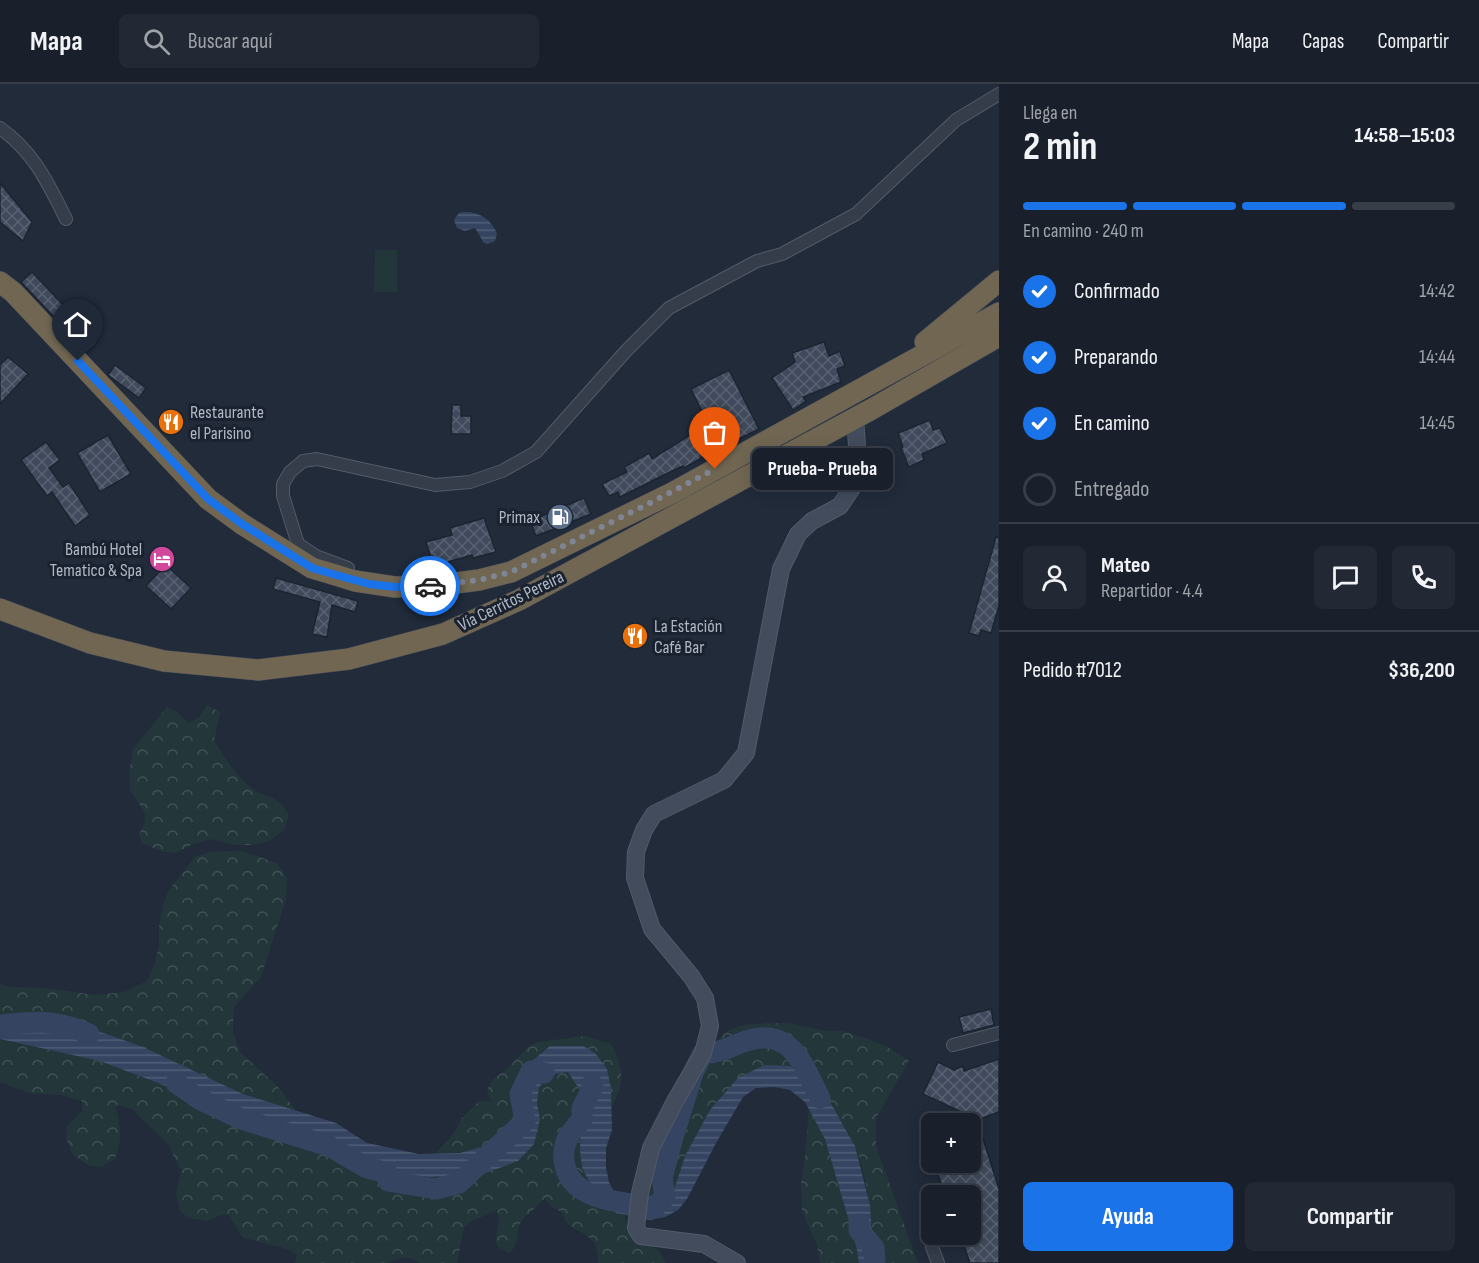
<!DOCTYPE html>
<html lang="es">
<head>
<meta charset="utf-8">
<style>
  :root { --surface:#19202c; --page:#222834; --text:#f1f3f6; --muted:#9fa3a9; --line:#373e48; --accent:#1a73e8 }
  body { margin:0; font-family:"Sofia Sans Condensed",sans-serif; background:var(--page); color:var(--text); height:100vh; display:flex; flex-direction:column; font-size:22px; white-space:nowrap }
  * { box-sizing:border-box; margin:0 }
  p { font-size:20px; color:var(--muted) }
  .icon { flex:none; width:33px; height:33px; fill:none; stroke:currentColor; stroke-width:2; stroke-linecap:round; stroke-linejoin:round }
  .map { position:relative; flex:1; overflow:hidden }
  .panel { display:flex; flex-direction:column; background:var(--surface); width:480px }
  .panel>* { flex:none }
  .fabs { position:absolute; left:921px; top:1029px; display:grid; gap:12px }
  .fabs a { display:grid; place-items:center; width:60px; height:60px; border-radius:9px; background:var(--surface); box-shadow:0 3px 15px #0003,0 0 0 2px var(--line); font-size:30px }
  .pin { position:absolute; display:grid; place-items:center; width:51px; height:51px; color:#fff; margin:-62px -26px; border-radius:50% 50% 50% 0; rotate:-45deg; box-shadow:0 0 6px #0007 }
  .pin .icon { rotate:45deg }
  .courier { position:absolute; display:grid; place-items:center; width:60px; height:60px; margin:-30px; border:4px solid #1a73e8; border-radius:50%; background:#fff; color:#222; box-shadow:0 2px 8px #0007 }
  .bubble { position:absolute; height:42px; border-radius:9px; background:var(--surface); box-shadow:0 3px 15px #0003,0 0 0 2px var(--line); font-size:20px; font-weight:700; line-height:42px; text-align:center }
  .headline em { font-style:normal; font-weight:700 }
  .headline div { display:flex; flex-direction:column-reverse }
  .headline { display:flex; align-items:center; justify-content:space-between; height:102px; padding:0 24px }
  h1 { font-size:39px; font-weight:700; line-height:45px }
  .bar { display:grid; grid-template-columns:repeat(4,1fr); gap:9px 6px; align-content:center; height:72px; padding:0 24px }
  .bar i { height:8px; border-radius:4px; background:var(--line) }
  .bar .current { background:var(--accent) }
  .bar p { grid-column:span 4 }
  .line { display:flex; align-items:center; gap:15px; padding:0 24px; border-top:2px solid var(--line) }
  .line div { flex:1 }
  .round { display:grid; place-items:center; flex:none; width:63px; height:63px; border-radius:9px; background:var(--page) }
  ol { padding:0 24px; list-style:none }
  li { display:flex; align-items:center; gap:18px; height:66px }
  li p { margin-inline-start:auto }
  li .icon { padding:6px; border-radius:50%; background:var(--accent); color:#fff; stroke-width:4 }
  li:last-child { color:var(--muted) }
  li i { width:33px; height:33px; border:3px solid var(--line); border-radius:50% }
  .cta { display:flex; gap:12px; margin-top:auto; padding:12px 24px }
  .cta a { flex:1; height:69px; border-radius:9px; background:var(--accent); color:#fff; font-size:24px; font-weight:700; line-height:69px; text-align:center }
  .cta a+a { background:var(--page); color:var(--text) }
  header { display:flex; align-items:center; gap:36px; box-sizing:border-box; height:84px; padding:0 30px; background:var(--surface); border-bottom:2px solid var(--line) }
  header strong { font-size:28px }
  nav { display:flex; gap:33px; margin-inline-start:auto; font-size:21px }
  .search { width:420px; height:54px; background:var(--page); display:flex; align-items:center; gap:15px; box-sizing:border-box; padding:0 21px; border-radius:9px; color:var(--muted); font-size:22px }
  main { display:flex; flex:1; min-height:0 }
  .map>svg:first-child { display:block }
  .forest { fill:url(#forest-crowns) }
  .garden { fill:#23373b }
  .water { fill:url(#water-rules) }
  .lines { fill:none; stroke-linecap:round; stroke-linejoin:round }
  .river { stroke:#354561; stroke-width:21 }
  .building { fill:url(#building-cross-hatch); stroke:#1c2431; stroke-width:1.5 }
  .street-casing { stroke:#535a68; stroke-width:14 }
  .secondary-casing { stroke:#535a68; stroke-width:18 }
  .highway-casing { stroke:#404755; stroke-width:22 }
  .street { stroke:#353d4a; stroke-width:12 }
  .secondary { stroke:#434c5d; stroke-width:16 }
  .highway { stroke:#706652; stroke-width:21 }
  .done { stroke:#7e8695; stroke-width:6; stroke-dasharray:0 10.8 }
  .route { stroke:#1a73e8; stroke-width:8 }
  .labels { text-anchor:middle; dominant-baseline:central; stroke-width:6; stroke-linejoin:round; paint-order:stroke }
  .poi-label { font-size:18px; fill:#b0b7c6; stroke:#1a222f; text-anchor:start }
  .street-label { font-size:18px; fill:#b0b7c6; stroke:#1a222f }
</style>
</head>
<body>
<header>
<strong>Mapa</strong>
<div class="search"><svg class="icon" aria-label="search" viewBox="0 0 24 24"><circle cx="10" cy="10" r="6"/><path d="M15 15l6 6"/></svg>Buscar aquí</div>
<nav><a>Mapa</a><a>Capas</a><a>Compartir</a></nav>
</header>
<main>
<div class="map">
<svg width="999" height="1179" viewBox="0 0 999 1179">
  <defs>
    <pattern id="forest-crowns" width="20" height="18" patternUnits="userSpaceOnUse" patternTransform="scale(1.5)"><rect width="20" height="18" fill="#23373b"/><path d="M2 6a3 3 0 1 1 6 0M12 15a3 3 0 1 1 6 0" fill="none" stroke="#405256"/></pattern>
    <pattern id="water-rules" width="6" height="5" patternUnits="userSpaceOnUse" patternTransform="scale(1.5)"><rect width="6" height="5" fill="#354561"/><path d="M0 2.5h6" fill="none" stroke="#505e76"/></pattern>
    <pattern id="building-cross-hatch" width="8" height="8" patternUnits="userSpaceOnUse" patternTransform="scale(1.5)"><rect width="8" height="8" fill="#404a5c"/><path d="M0 0l8 8M0 8l8-8" fill="none" stroke="#596272"/></pattern>
  </defs>
  <rect width="100%" height="100%" fill="#212b3a"/>
  <g class="forest">
    <path d="M207 621 220 628 214 657C225 673 236 693 252 704 270 717 275 708 289 731L284 746 269 757 254 761H235L211 755 191 761 176 769 160 767 142 759 139 750 145 738 144 728 130 705 129 690 133 665 167 623 175 627 189 639 199 633Z"/>
    <polygon points="228,767 242,767 277,779 287,794 286,815 261,893 234,923 233,949 240,968 278,1003 296,1027 243,1010 143,963 104,949 62,941 0,933 0,900 12,903 45,904 95,911 124,908 147,897 154,882 159,862 159,843 163,820 169,806 195,773 210,768"/>
    <path d="M788 939 827 947H842L871 956 888 963 909 977 876 1034V1062L918 1179H874C873 1134 867 1068 838 1033 823 1015 806 999 790 982L710 1026 685 1072 675 1103 655 1123 644 1124 651 1064 703 969C715 962 722 949 731 945 748 938 770 940 788 939Z"/>
    <path d="M586 952 611 960C624 987 625 996 612 1023L607 985 524 984 525 1037 500 1058 469 1068 435 1070 454 1049 461 1035 479 1017H491L487 1006 493 995 507 985 527 964 537 958Z"/>
    <path d="M0 955 100 977 253 1035 290 1042 365 1083 387 1089 455 1093 540 1035C535 1008 537 992 568 988L581 1008 580 1067 616 1129 624 1131 633 1153 659 1166 666 1179H598C598 1149 584 1154 566 1138 564 1135 564 1132 562 1129 555 1122 552 1126 545 1114 538 1123 526 1130 521 1138 514 1150 522 1156 510 1169 491 1162 496 1157 498 1141 499 1137 498 1130 497 1126L472 1137 464 1143 457 1179H420C409 1171 399 1174 387 1179H295L297 1171 290 1166 242 1153 229 1131H221L208 1137 189 1134 180 1127 176 1110 181 1087 168 1060 132 1025 118 1021 116 1023C121 1044 122 1055 115 1075L101 1083 90 1082 72 1070 66 1054 67 1042 82 1028V1017L60 1011 29 1009 0 998Z"/>
    <polygon points="809,1024 825,1055 856,1161 859,1179 820,1179 817,1161 802,1127 801,1098 805,1073"/>
  </g>
  <polygon class="garden" points="375,166 397,166 397,208 374,208"/>
  <g class="water">
    <path d="M463 128C478 127 492 135 497 150L495 157 488 160 484 159 475 144 465 147 457 144 454 136 459 129Z"/>
    <polygon points="0,933 62,941 104,949 143,963 243,1010 336,1039 367,1059 419,1070 460,1069 500,1058 525,1036 524,984 550,962 583,962 595,969 607,985 611,1004 612,1046 606,1064 606,1084 609,1098 617,1114 644,1124 655,1123 675,1103 685,1072 710,1026 738,994 764,981 790,982 808,990 822,1004 855,1062 870,1121 874,1179 859,1179 856,1161 825,1055 805,1018 790,1006 774,1003 756,1004 743,1013 716,1059 687,1115 678,1126 665,1133 650,1136 616,1129 599,1114 590,1100 582,1083 580,1067 581,1008 568,988 556,990 544,997 539,1004 537,1019 540,1035 534,1060 518,1077 481,1091 429,1093 387,1089 365,1083 290,1042 253,1035 100,977 0,955"/>
  </g>
  <g class="lines">
    <g class="river">
      <path d="M0 941C35 937 55 935 89 950"/>
      <polyline points="176,999 199,1015 241,1035 329,1062 365,1083 387,1089 388,1097 436,1105 459,1099 525,1037 520,1010 531,987 544,989"/>
      <path d="M592 1000 593 1003 582 1024V1036C570 1048 562 1059 564 1076 568 1118 623 1118 655 1123L665 1113 662 1094 673 1053 693 989 703 969C717 970 730 963 743 958 791 941 802 979 820 1014"/>
      <polyline points="859,1140 859,1146 874,1164 875,1179"/>
    </g>
  </g>
  <g class="building">
    <polygon points="0,99 32,138 23,157 0,138"/>
    <polygon points="32,188 98,258 87,268 21,198"/>
    <polygon points="824,258 829,272 840,267 845,282 837,285 841,298 803,313 806,317 793,326 772,294 795,278 792,269"/>
    <polygon points="8,273 28,290 0,320 0,281"/>
    <polygon points="115,281 146,304 139,314 108,291"/>
    <polygon points="729,286 759,345 700,374 700,375 684,384 683,382 670,388 620,413 618,408 609,412 602,400 627,388 624,383 649,369 652,375 690,351 687,346 706,336 691,305"/>
    <polygon points="452,321 461,321 461,332 471,332 471,350 451,350"/>
    <polygon points="930,336 933,346 940,344 947,359 922,370 924,376 909,383 901,364 903,363 898,349"/>
    <polygon points="108,351 131,390 100,408 77,369"/>
    <polygon points="46,358 60,376 49,384 63,403 69,399 90,431 75,442 52,408 47,412 21,376"/>
    <polygon points="584,414 591,430 536,452 530,437"/>
    <polygon points="484,434 496,468 473,474 472,471 434,482 426,458 452,451 450,444"/>
    <polygon points="996,453 999,454 999,522 991,549 981,546 979,552 969,549"/>
    <polygon points="166,481 191,504 171,525 146,502"/>
    <polygon points="276,494 358,517 355,528 332,521 327,553 312,550 320,518 273,505"/>
    <polygon points="991,925 994,941 963,949 959,933"/>
    <polygon points="999,975 999,1028 977,1036 999,1105 999,1179 970,1179 960,1150 970,1150 970,1112 946,1112 937,1088 938,1078 970,1078 970,1032 923,1010 938,978 954,986 963,982 964,987"/>
  </g>
  <g class="lines">
    <g class="street-casing">
      <g id="street">
        <path d="M0 44C34 68 48 99 66 135"/>
        <polyline points="348,484 316,472 298,460 283,412 283,400 290,388 303,377 317,375 435,401 470,398 502,387 536,368 626,267 669,224 757,177 782,170 856,130 956,36 999,10"/>
        <polyline points="953,961 999,949"/>
        <polyline points="932,1163 938,1179"/>
      </g>
    </g>
    <g class="secondary-casing">
      <polyline id="secondary" points="737,1179 704,1160 641,1152 636,1144 640,1109 651,1064 674,1019 703,969 710,942 705,914 691,892 652,845 635,794 636,768 644,746 654,730 724,696 746,669 781,485 798,450 812,437 840,422 854,401 858,375 855,334"/>
    </g>
    <g class="highway-casing">
      <g id="highway">
        <polyline points="0,198 13,208 208,415 242,440 312,484 329,489 355,497 395,503 441,501 479,496 511,488 674,408 999,229"/>
        <polyline points="925,258 999,197"/>
        <polyline points="0,525 90,559 164,577 258,586 349,575 443,550 519,516 872,325 999,252"/>
      </g>
    </g>
    <use href="#street" class="street"/>
    <use href="#secondary" class="secondary"/>
    <use href="#highway" class="highway"/>
  </g>
  <g class="lines">
    <polyline class="done" points="430,502 479,496 511,488 654,417 715,385"/>
    <polyline class="route" points="78,277 208,415 242,440 312,484 329,489 369,500 395,503 430,502"/>
  </g>
  <defs>
    <g id="restaurant-disc" transform="scale(1.35)"><circle r="9.5" fill="#e8710a" stroke="#1a222f"/><path d="M-5-6h1v4h1v-4h1v4h1v-4h1v5L-1.5 .5V6h-2V.5L-5-1ZM5-6V6H3V1.5H1.5Q1.5-4 5-6Z" fill="#fff"/></g>
    <g id="fuel-disc" transform="scale(1.35)"><circle r="9.5" fill="#5c6f8a" stroke="#1a222f"/><path d="M-5.5-6h7V0h2V4h1.3V-2.5L3-4.5l.8-.8L6-3V5H2.5V1h-1V6h-7ZM-4.2-4.7v3.2H.2V-4.7Z" fill="#fff"/></g>
    <g id="hotel-disc" transform="scale(1.35)"><circle r="9.5" fill="#d1479c" stroke="#1a222f"/><path d="M-6-4.5h1.5V1H6V5H4.5V3h-9V5H-6ZM-4 0a1.8 1.8 0 1 1 3.6 0ZM.5 0V-2.5h3Q6-2.5 6 0Z" fill="#fff"/></g>
  </defs>
  <g fill-rule="evenodd">
    <use href="#restaurant-disc" x="171" y="338"/>
    <use href="#fuel-disc" x="560" y="433"/>
    <use href="#hotel-disc" x="162" y="475"/>
    <use href="#restaurant-disc" x="635" y="552"/>
  </g>
  <g class="labels">
    <g class="poi-label">
      <text x="190" y="328">Restaurante<tspan x="190" dy="21">el Parisino</tspan></text>
      <text x="540" y="433" text-anchor="end">Primax</text>
      <text x="142" y="465" text-anchor="end">Bambú Hotel<tspan x="142" dy="21">Tematico &amp; Spa</tspan></text>
      <text x="654" y="542">La Estación<tspan x="654" dy="21">Café Bar</tspan></text>
    </g>
    <g class="street-label">
      <text transform="translate(511 517) rotate(-26)">Vía Cerritos Pereira</text>
    </g>
  </g>
</svg>
<div class="fabs">
<a>+</a>
<a>−</a>
</div>
<div class="pin" style="left:715px;top:385px;background:#ea580c"><svg class="icon" aria-label="bag" viewBox="0 0 24 24"><path d="M5 8h14l-1 12H6zM9 8a3 3 0 0 1 6 0"/></svg></div>
<div class="pin" style="left:78px;top:277px;background:#1f2937"><svg class="icon" aria-label="home" viewBox="0 0 24 24"><path d="M3 11l9-7 9 7M6 9v11h12V9"/></svg></div>
<div class="courier" style="left:430px;top:502px"><svg class="icon" aria-label="car" viewBox="0 0 24 24"><path d="M5 17H2v-5l4-1 3-4h7l3 4 3 1v5h-3M9 17h6M6 11h13"/><circle cx="7" cy="17" r="2"/><circle cx="17" cy="17" r="2"/></svg></div>
<div class="bubble" style="left:752px;top:364px;width:141px">Prueba- Prueba</div>
</div>
<section class="panel">
<div class="headline"><div><h1>2 min</h1><p>Llega en</p></div><em>14:58–15:03</em></div>
<div class="bar"><i class="current"></i><i class="current"></i><i class="current"></i><i></i><p>En camino · 240 m</p></div>
<ol>
<li><svg class="icon" aria-label="check" viewBox="0 0 24 24"><path d="M5 12l5 5 9-10"/></svg>Confirmado<p>14:42</p></li>
<li><svg class="icon" aria-label="check" viewBox="0 0 24 24"><path d="M5 12l5 5 9-10"/></svg>Preparando<p>14:44</p></li>
<li><svg class="icon" aria-label="check" viewBox="0 0 24 24"><path d="M5 12l5 5 9-10"/></svg>En camino<p>14:45</p></li>
<li><i></i>Entregado</li>
</ol>
<div class="line" style="height:108px"><a class="round"><svg class="icon" aria-label="person" viewBox="0 0 24 24"><circle cx="12" cy="8" r="4"/><path d="M4 21q1-7 8-7t8 7"/></svg></a><div><b>Mateo</b><p>Repartidor · 4.4</p></div><a class="round"><svg class="icon" aria-label="chat" viewBox="0 0 24 24"><path d="M4 5h16v11H9l-5 4z"/></svg></a><a class="round"><svg class="icon" aria-label="phone" viewBox="0 0 24 24"><path d="M5 4h4l2 5-3 2q2 4 5 5l2-3 5 2v4C11 20 4 13 5 4z"/></svg></a></div>
<div class="line" style="height:78px"><div>Pedido #7012</div><b>$36,200</b></div>
<div class="cta"><a>Ayuda</a><a>Compartir</a></div>
</section>
</main>
</body>
</html>
